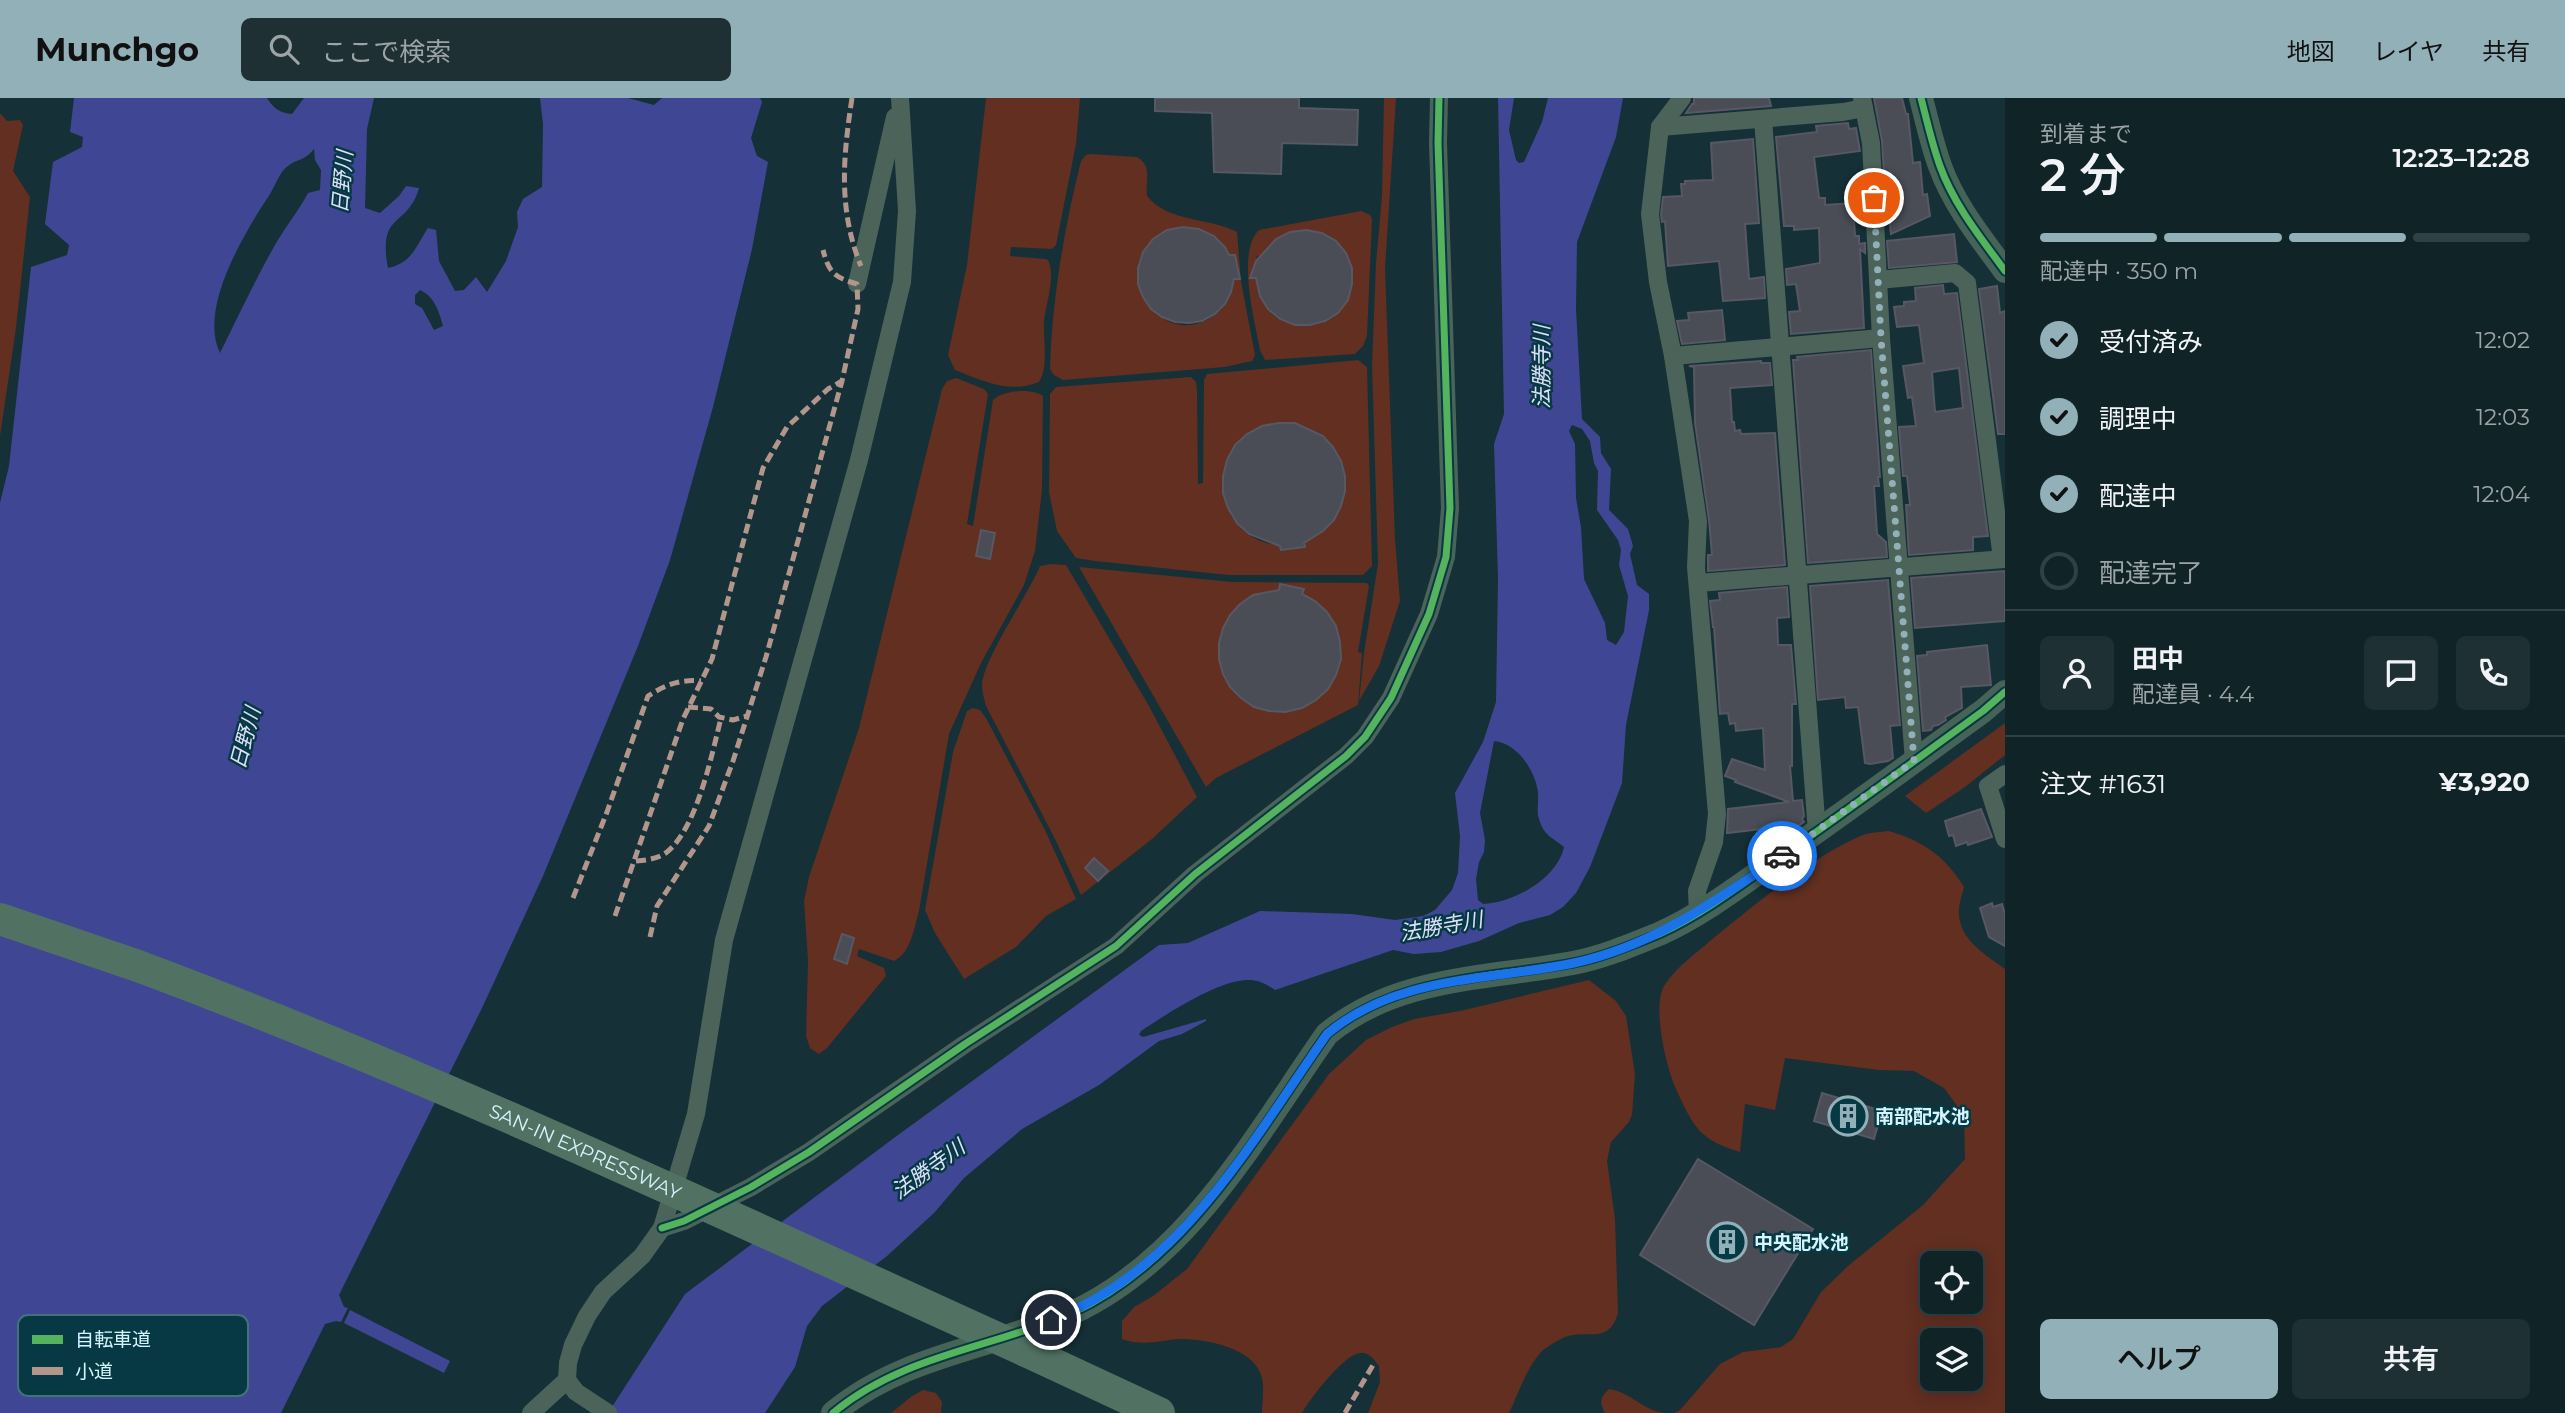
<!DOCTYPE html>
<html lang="ja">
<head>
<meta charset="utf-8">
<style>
  :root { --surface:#102428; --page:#1e3034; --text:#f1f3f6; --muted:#9ca4a8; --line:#304145; --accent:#92b0b8 }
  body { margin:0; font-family:Montserrat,"Noto Sans JP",sans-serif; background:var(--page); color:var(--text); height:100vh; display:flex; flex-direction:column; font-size:26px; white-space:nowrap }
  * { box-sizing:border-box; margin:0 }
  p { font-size:23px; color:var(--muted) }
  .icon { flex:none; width:38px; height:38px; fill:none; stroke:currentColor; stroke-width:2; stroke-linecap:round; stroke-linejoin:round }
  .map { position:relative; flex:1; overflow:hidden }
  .details { display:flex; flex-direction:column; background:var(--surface); width:560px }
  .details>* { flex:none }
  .controls { position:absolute; left:1920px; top:1153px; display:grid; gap:14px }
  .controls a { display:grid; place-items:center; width:63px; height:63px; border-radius:10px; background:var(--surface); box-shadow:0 4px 18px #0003,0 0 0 2px var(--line); font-size:35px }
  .pin { position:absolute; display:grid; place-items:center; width:60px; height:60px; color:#fff; margin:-30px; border:4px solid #fff; border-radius:50%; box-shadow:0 2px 7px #0007 }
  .courier { position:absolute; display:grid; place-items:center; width:70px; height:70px; margin:-35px; border:5px solid #1a73e8; border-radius:50%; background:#fff; color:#222; box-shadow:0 2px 9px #0007 }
  .head em { font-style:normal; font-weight:600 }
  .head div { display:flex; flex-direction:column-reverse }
  .head { display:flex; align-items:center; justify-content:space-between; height:119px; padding:0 35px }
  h1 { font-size:46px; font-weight:600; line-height:52px }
  .bar { display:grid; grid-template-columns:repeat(4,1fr); gap:10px 7px; align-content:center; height:84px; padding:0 35px }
  .bar i { height:9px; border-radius:5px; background:var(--line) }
  .bar .on { background:var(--accent) }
  .bar p { grid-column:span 4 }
  .line { display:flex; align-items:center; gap:18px; padding:0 35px; border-top:2px solid var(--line) }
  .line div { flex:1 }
  .round { display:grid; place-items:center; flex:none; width:74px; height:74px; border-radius:10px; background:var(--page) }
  ol { padding:0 35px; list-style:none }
  li { display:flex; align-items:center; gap:21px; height:77px }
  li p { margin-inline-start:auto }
  li .icon { padding:7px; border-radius:50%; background:var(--accent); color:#111; stroke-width:4 }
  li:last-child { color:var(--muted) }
  li i { width:38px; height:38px; border:4px solid var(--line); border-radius:50% }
  .button { display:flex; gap:14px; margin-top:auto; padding:14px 35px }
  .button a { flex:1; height:80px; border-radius:10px; background:var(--accent); color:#111; font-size:28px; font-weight:600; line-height:80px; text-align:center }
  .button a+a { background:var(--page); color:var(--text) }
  header { display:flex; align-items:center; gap:42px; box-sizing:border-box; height:98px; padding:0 35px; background:var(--accent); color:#111 }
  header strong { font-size:33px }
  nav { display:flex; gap:38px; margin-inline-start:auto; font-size:24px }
  .search { width:490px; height:63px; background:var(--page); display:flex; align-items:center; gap:18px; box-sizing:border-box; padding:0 24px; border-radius:10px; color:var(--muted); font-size:26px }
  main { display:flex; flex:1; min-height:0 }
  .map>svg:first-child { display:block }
  .green { fill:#622f21; fill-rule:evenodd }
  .water { fill:#3f4795; fill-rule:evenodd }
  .building { fill:#4a4c56; stroke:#565863; stroke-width:2; fill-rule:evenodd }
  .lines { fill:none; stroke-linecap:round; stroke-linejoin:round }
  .street { stroke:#4c635a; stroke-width:18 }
  .secondary { stroke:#456356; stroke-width:24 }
  .highway { stroke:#517163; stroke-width:32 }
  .highway-bridge { stroke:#517163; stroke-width:32 }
  .quiet { stroke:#b2968c; stroke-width:5; stroke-dasharray:10 5; stroke-linecap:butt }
  .cycleway-casing { stroke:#073944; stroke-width:11 }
  .cycleway { stroke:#56b35d; stroke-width:7 }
  .done { stroke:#92b0b8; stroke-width:7; stroke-dasharray:0 12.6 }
  .route { stroke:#1a73e8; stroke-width:9 }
  .labels { text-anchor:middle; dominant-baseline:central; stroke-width:5; stroke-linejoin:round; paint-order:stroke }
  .poi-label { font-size:19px; font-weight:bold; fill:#d5f5fe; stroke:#073944; text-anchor:start }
  .street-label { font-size:19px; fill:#d5f5fe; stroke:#073944 }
  .water-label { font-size:21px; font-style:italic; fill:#dce1f9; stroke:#073944 }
  .key { fill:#073944; stroke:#45717c; stroke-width:2 }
  .key-label { font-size:19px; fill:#d5f5fe }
</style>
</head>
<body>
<header>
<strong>Munchgo</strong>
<div class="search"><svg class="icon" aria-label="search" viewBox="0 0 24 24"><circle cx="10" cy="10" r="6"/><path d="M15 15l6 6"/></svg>ここで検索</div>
<nav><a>地図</a><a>レイヤ</a><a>共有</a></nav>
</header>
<main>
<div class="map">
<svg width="2005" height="1315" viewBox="0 0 2005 1315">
  <rect width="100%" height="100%" fill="#153036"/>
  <g class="green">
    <path d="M986 0H1080L1076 46 1056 147 1052 151 1011 149 1010 158 1045 161 1048 162C1056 178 1046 205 1044 223 1043 242 1049 268 1039 284 1009 296 983 283 955 272L948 257 967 167Z"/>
    <polygon points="1384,0 1396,0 1385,171 1395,441 1400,503 1379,568 1359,603 1364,555 1378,466 1372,267 1376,165 1382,97"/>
    <polygon points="0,15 7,23 20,22 23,27 13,73 30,99 16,230 0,338"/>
    <path d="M1091 56 1137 59C1153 68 1145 83 1147 98 1169 125 1209 119 1237 134L1241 183 1255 257 1252 263 1225 269 1063 282 1054 277 1050 271C1052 201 1064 131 1081 63L1086 57ZM1183 128C1203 130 1221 137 1230 157H1235L1239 176C1229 186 1233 204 1215 217 1155 261 1092 149 1183 128Z"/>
    <path d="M1361 113 1370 117 1372 121 1367 238 1363 248 1355 256 1265 262 1260 252C1255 224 1236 154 1259 132ZM1306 132C1387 149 1350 249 1285 224 1267 217 1258 199 1257 180H1252L1257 158 1261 159C1271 140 1287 134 1306 132Z"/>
    <path d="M1358 262 1367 269 1372 468 1363 477H1228L1095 463 1076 460 1057 433 1049 394 1050 296 1056 289 1191 279 1196 284 1197 293 1198 386 1203 385 1204 282 1207 276ZM1278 324C1320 326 1355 356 1343 401 1338 420 1324 437 1305 443 1222 470 1183 346 1278 324Z"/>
    <path d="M956 280 984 291 988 296 967 426 973 428 993 302C1003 292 1032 290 1043 298L1042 392 1035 453 1024 487 981 565 949 636 919 813C914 830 911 855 894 863L859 851 857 858 884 870 886 878 827 950 819 956 810 950 806 938 808 863 804 803 809 779 859 630 942 291 947 283Z"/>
    <path d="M1050 466 1066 467 1149 608 1197 699 1152 741 1081 797 1056 743 986 608C984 601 982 594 982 587 983 561 1028 497 1040 468Z"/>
    <polygon points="1079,469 1232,484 1367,485 1369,488 1358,554 1362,555 1358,607 1216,680 1206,689"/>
    <polygon points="973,610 980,612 986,620 1045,732 1076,801 1046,818 1016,849 964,881 935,835 925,812 953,654 967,613"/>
    <polygon points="2005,625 2005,657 1965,689 1926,715 1905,698"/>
    <path d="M1889 733C1923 743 1945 758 1964 789 1962 797 1958 808 1959 817 1961 843 1986 857 2005 871V1315H1674L1680 1312 1720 1266 1743 1254 1781 1249 1793 1241 1821 1194 1848 1168 1923 1107 1965 1061 1964 1017 1944 990 1914 973 1879 972 1785 960 1775 1012 1745 1006 1740 1054C1699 1042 1693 1028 1676 991 1666 969 1652 909 1664 888 1675 870 1695 856 1710 843 1751 810 1815 756 1863 737 1871 734 1881 734 1889 733ZM1932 1166H1970V1204H1932ZM1932 1242H1970V1281H1932Z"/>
    <path d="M1589 882 1616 903 1626 918 1635 976 1632 1017 1629 1024 1611 1044 1607 1063 1615 1121 1618 1215C1609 1247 1588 1231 1565 1239 1558 1242 1548 1248 1542 1253 1526 1270 1519 1295 1509 1315H1368L1380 1284 1379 1268C1374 1262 1370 1255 1362 1255 1346 1253 1310 1301 1302 1315H1262C1262 1304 1265 1287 1261 1277 1253 1250 1206 1241 1181 1241 1160 1242 1143 1249 1122 1241V1223L1134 1209 1153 1198 1187 1171 1329 976 1366 942 1392 929 1414 921 1460 913Z"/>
    <path d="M1609 1291C1630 1294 1643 1312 1664 1315H1605C1599 1304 1600 1299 1609 1291Z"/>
    <polygon points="923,1292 936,1295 942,1304 941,1315 891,1315 912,1298"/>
  </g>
  <g class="water">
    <path d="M74 0H267C273 10 280 15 292 16L304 0H374L367 31 365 110 380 115 399 98 406 88 419 90C408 130 377 113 388 170 412 165 416 148 428 130L436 132 439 163 455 193 464 192 476 179 487 194 506 163 518 129 517 114 523 101 542 89 543 26 540 0H628L654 7 662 0H760L762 4 751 40 757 58 768 64 752 151 713 309 670 462 638 548 543 778 482 910 339 1197 344 1209 348 1210 341 1224 336 1223 325 1226 281 1315H0V405L9 368 31 169 67 157 69 147 45 126 53 64 82 49 83 39 70 34ZM314 51 315 62 321 72 320 92 308 95C298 114 285 129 275 147 255 182 238 219 220 255 198 210 245 134 270 96 275 88 280 73 288 68 298 60 303 64 314 51ZM420 192C434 198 439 213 443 228L434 232 422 210 415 206V197Z"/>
    <path d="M1498 0H1514L1509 32 1516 62 1519 65 1524 64 1542 24 1548 0H1623L1616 39 1577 144 1576 211 1582 321 1600 339 1601 355 1611 371 1609 412 1628 431 1633 448 1630 456 1637 487 1649 496V512L1626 627 1622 685 1590 769 1576 795 1563 809 1550 817 1519 825 1479 843 1441 854 1414 856 1393 852 1275 892C1267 887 1260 882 1250 882 1221 880 1165 917 1141 933L1139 937 1143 939 1206 921V923L1182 936 1159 943 1099 987 1022 1031 964 1080 934 1115 887 1158 822 1208 807 1228 795 1269 765 1315H608L685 1196 898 1037 1159 847 1188 845 1260 813 1352 816 1395 822 1423 818 1435 812 1452 792 1458 775 1460 738 1455 695 1483 644 1496 604 1498 481 1494 346 1504 316ZM1572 327 1582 331 1590 343 1594 365 1598 373 1597 412 1618 442 1621 452 1619 467 1628 498 1624 534 1616 547 1607 542 1605 525 1584 481 1581 429 1576 400 1575 346 1569 333ZM1494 643C1517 645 1535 672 1538 694 1539 703 1536 713 1539 721 1544 738 1552 739 1564 749 1557 781 1513 805 1483 806L1478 802 1476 781 1479 764 1484 754 1485 742 1480 715Z"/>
    <polygon points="350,1212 450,1263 444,1275 344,1225"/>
  </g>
  <g class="building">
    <polygon points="1155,0 1299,0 1299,10 1358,12 1357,47 1282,45 1281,76 1214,74 1212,15 1155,13"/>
    <polygon points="1694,0 1769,0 1771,8 1686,15 1692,6 1694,6"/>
    <polygon points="1874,0 1902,0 1906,16 1908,16 1913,65 1920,64 1923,97 1927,96 1930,118 1891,136 1888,110 1886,110 1882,43"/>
    <polygon points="1848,25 1849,31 1856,30 1860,53 1814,59 1819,100 1825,100 1825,107 1853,105 1855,138 1859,138 1859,146 1865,145 1865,155 1860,151 1864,230 1791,236 1789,214 1800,213 1796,186 1787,187 1786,171 1820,165 1819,130 1794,132 1794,128 1784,128 1776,39 1817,34 1816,28"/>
    <polygon points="1753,41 1759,125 1745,126 1749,181 1764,179 1765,200 1723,203 1719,163 1668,168 1665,123 1662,124 1661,116 1663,99 1682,98 1681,86 1685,86 1685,83 1713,82 1711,45"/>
    <polygon points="1183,129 1199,131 1214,138 1225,149 1229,157 1235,157 1240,181 1234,181 1231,194 1225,206 1215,216 1202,223 1189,225 1175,224 1162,219 1151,211 1143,199 1138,186 1138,170 1143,154 1153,141 1167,132"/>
    <polygon points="1306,132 1322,135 1336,143 1346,155 1352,170 1352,186 1348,202 1338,215 1325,223 1310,227 1295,227 1280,221 1268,211 1260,198 1256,180 1250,180 1256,163 1276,141 1290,134"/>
    <polygon points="1954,136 1957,164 1889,170 1887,143"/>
    <path d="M1943 187 1944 196 1957 195 1988 438 1973 439V452L1909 457 1906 407H1910L1907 378H1903L1899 329 1916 328 1912 299 1908 300 1903 268 1924 265 1919 227 1897 229 1894 209 1904 208V204L1916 203 1915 190ZM1959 270 1963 310 1935 314 1932 274Z"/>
    <polygon points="1997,188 2000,215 2005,213 2005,336 1998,336 1979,191"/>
    <polygon points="1722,212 1725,242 1682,246 1677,223 1689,222 1688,215"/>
    <polygon points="1871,252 1880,379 1878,379 1879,388 1874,388 1877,436 1886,444 1887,459 1808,465 1793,262 1798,262 1797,259"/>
    <polygon points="1761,263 1761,265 1770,265 1772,287 1730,290 1732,324 1734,324 1735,333 1740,332 1741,336 1775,335 1785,467 1708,473 1708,457 1712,457 1709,422 1695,325 1694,269 1689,268"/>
    <polygon points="1278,325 1295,325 1323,338 1333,349 1341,363 1345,378 1345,393 1341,408 1334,422 1323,433 1304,445 1305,449 1281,452 1280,448 1249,436 1237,425 1228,410 1223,395 1223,378 1227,362 1235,347 1247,336 1262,328"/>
    <polygon points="981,432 995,435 990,461 976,458"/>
    <polygon points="2005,473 2005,523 1915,530 1911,480"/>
    <polygon points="1888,482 1900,627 1890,628 1893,660 1888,663 1870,666 1865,665 1858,609 1846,610 1845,599 1818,602 1810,488"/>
    <polygon points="1280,486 1304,491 1302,496 1315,503 1327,514 1336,528 1340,544 1341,561 1336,577 1328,591 1316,602 1302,610 1285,614 1269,613 1254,609 1241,600 1230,589 1223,576 1219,561 1219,545 1223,530 1230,517 1240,506 1253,497 1279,492"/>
    <polygon points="1787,489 1789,519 1777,520 1778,547 1791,547 1796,606 1792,606 1792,668 1790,668 1793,703 1802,702 1804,718 1802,721 1804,724 1769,749 1770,730 1727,735 1728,711 1789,704 1735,684 1736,682 1725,678 1732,661 1765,672 1763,630 1736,633 1735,625 1730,626 1728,615 1720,616 1714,529 1713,529 1710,503 1720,502 1719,495"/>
    <polygon points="1987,547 1991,587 1961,589 1962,610 1945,619 1946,622 1938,627 1933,628 1931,632 1923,633 1917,558 1927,557 1927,554"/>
    <polygon points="1981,711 1992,739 1968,747 1967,744 1956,748 1953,737 1949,738 1945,723"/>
    <polygon points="1094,760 1108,773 1098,783 1085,770"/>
    <polygon points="1992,805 1993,809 2002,806 2005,816 2005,848 1989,839 1980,810"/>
    <polygon points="842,836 854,840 847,866 834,861"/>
    <polygon points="1822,995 1882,1013 1874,1041 1814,1023"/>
    <polygon points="1698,1061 1813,1131 1754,1227 1640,1157"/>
  </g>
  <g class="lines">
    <g class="street">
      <polyline points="1682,0 1660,29 1650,116 1658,184 1673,258 1698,423 1696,469 1717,716 1714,744 1697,793 1698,815"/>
      <polyline points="1862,0 1871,45 1881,240 1914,663"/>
      <polyline points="1763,21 1817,734"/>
      <polyline points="1660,29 1843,14 1864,10"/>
      <polyline points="1878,182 1955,175 1967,185 2002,461"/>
      <polyline points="857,186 895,19"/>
      <polyline points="1673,258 1881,240"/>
      <polyline points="1698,485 2005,461"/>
      <polyline points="2005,676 1988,688 2005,741"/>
      <polyline points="662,1130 684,1123 751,1089 809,1054 965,946 1116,848 1195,776 1346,658 1365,639 1391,600 1429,516 1446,459 1450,410 1438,45 1439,0"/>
      <polyline points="531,1315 567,1282"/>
      <polyline points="608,1315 576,1294 567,1282 568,1265 573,1247 587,1218 603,1194 642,1158 662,1130 696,1016 724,842 859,362 902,184 907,113 900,0"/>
    </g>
    <g class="secondary">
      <path d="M1921 0C1927 23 1932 46 1940 68 1954 107 1981 140 2005 173"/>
      <path d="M833 1315C902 1257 992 1250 1072 1215 1189 1161 1256 1037 1327 936 1397 878 1488 881 1573 865 1601 860 1632 847 1659 836 1701 817 1738 789 1776 762 1846 714 1914 663 1983 613L2005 594"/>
    </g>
    <polyline class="highway" points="1028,1254 1159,1315"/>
    <path class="highway-bridge" id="s1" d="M0 821C46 837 92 852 138 868 441 981 734 1121 1028 1254"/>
    <g class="quiet">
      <path d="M852 0C843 59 838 112 861 168"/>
      <polyline points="688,609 711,611 719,619 733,622 747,618"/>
      <path d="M636 763C647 762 658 761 667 754 697 730 712 656 721 620"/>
      <path d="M573 800 607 714 648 598C665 587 680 581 701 583"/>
      <polyline points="615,818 683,621 712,561 763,370 787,329 828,291 842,283"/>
      <path d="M650 839 657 808 709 728 733 663 766 559 842 283 858 211 857 186C834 179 829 175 823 152"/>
      <polyline points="1345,1315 1373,1267"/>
    </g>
    <g class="cycleway-casing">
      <g id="cycleway">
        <path d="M1921 0C1927 23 1932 46 1940 68 1954 107 1981 140 2005 173"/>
        <polyline points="662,1130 684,1123 751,1089 809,1054 965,946 1116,848 1195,776 1346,658 1365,639 1391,600 1429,516 1446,459 1450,410 1438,45 1439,0"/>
        <path d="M833 1315C902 1257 992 1250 1072 1215 1189 1161 1256 1037 1327 936 1397 878 1488 881 1573 865 1601 860 1632 847 1659 836 1701 817 1738 789 1776 762 1846 714 1914 663 1983 613L2005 594"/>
      </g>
    </g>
    <use href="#cycleway" class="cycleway"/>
  </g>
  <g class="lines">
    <polyline class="done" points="1782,758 1914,663 1881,240 1874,100"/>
    <path class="route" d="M1051 1222C1181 1173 1251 1044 1327 936 1397 877 1489 883 1574 865 1653 848 1717 802 1782 758"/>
  </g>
  <defs>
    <g id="building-ring" transform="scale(2.0125)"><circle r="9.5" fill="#073944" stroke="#92b0b8" stroke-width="1.5"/><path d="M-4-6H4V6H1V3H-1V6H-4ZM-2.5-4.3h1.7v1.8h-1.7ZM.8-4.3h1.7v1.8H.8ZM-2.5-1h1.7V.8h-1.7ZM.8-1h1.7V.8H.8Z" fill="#92b0b8"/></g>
  </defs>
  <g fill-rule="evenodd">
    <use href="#building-ring" x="1848" y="1018"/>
    <use href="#building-ring" x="1727" y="1144"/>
  </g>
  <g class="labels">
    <g class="poi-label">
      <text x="1875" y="1018">南部配水池</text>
      <text x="1754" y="1144">中央配水池</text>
    </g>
    <g class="street-label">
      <text stroke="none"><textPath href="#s1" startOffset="630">SAN-IN EXPRESSWAY</textPath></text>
    </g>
    <g class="water-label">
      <text transform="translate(342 84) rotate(-85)">日野川</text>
      <text transform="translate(1541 269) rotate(-90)">法勝寺川</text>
      <text transform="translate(245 640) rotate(-75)">日野川</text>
      <text transform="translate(1441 828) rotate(-10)">法勝寺川</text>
      <text transform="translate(928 1071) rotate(-36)">法勝寺川</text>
    </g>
  </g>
  <rect x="18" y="1217" width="230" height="81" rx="10" class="key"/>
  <rect x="32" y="1237" width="31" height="9" fill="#56b35d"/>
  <rect x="32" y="1269" width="31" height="8" fill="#b2968c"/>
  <g class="key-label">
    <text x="75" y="1248">自転車道</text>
    <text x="75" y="1280">小道</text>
  </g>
</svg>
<div class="controls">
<a><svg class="icon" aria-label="locate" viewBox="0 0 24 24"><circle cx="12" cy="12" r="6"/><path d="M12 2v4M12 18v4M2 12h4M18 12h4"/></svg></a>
<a><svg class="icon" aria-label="layers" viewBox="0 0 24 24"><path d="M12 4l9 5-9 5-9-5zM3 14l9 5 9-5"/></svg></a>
</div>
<div class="pin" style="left:1874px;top:100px;background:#ea580c"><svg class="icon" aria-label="bag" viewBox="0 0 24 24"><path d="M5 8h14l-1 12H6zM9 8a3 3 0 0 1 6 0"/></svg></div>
<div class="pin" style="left:1051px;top:1222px;background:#1f2937"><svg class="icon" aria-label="home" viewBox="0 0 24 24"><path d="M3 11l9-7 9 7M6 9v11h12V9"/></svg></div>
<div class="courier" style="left:1782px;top:758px"><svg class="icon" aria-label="car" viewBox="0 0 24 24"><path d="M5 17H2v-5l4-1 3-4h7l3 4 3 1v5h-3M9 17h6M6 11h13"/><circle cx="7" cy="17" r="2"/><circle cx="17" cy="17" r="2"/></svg></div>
</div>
<section class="details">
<div class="head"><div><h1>2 分</h1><p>到着まで</p></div><em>12:23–12:28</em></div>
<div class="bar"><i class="on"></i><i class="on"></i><i class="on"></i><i></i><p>配達中 · 350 m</p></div>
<ol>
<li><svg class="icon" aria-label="check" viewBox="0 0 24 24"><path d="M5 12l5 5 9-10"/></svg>受付済み<p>12:02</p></li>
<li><svg class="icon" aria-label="check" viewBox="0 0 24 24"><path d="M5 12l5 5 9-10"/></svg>調理中<p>12:03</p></li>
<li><svg class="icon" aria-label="check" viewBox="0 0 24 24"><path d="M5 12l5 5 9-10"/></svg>配達中<p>12:04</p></li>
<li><i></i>配達完了</li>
</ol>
<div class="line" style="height:126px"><a class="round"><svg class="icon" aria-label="person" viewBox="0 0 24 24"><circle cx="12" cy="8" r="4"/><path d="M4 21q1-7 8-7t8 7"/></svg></a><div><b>田中</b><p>配達員 · 4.4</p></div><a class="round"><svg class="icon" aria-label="chat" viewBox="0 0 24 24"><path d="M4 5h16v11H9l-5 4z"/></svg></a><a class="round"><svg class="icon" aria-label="phone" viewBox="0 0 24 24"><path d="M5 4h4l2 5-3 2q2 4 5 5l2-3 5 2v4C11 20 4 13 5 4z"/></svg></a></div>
<div class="line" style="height:91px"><div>注文 #1631</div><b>¥3,920</b></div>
<div class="button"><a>ヘルプ</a><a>共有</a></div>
</section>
</main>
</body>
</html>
